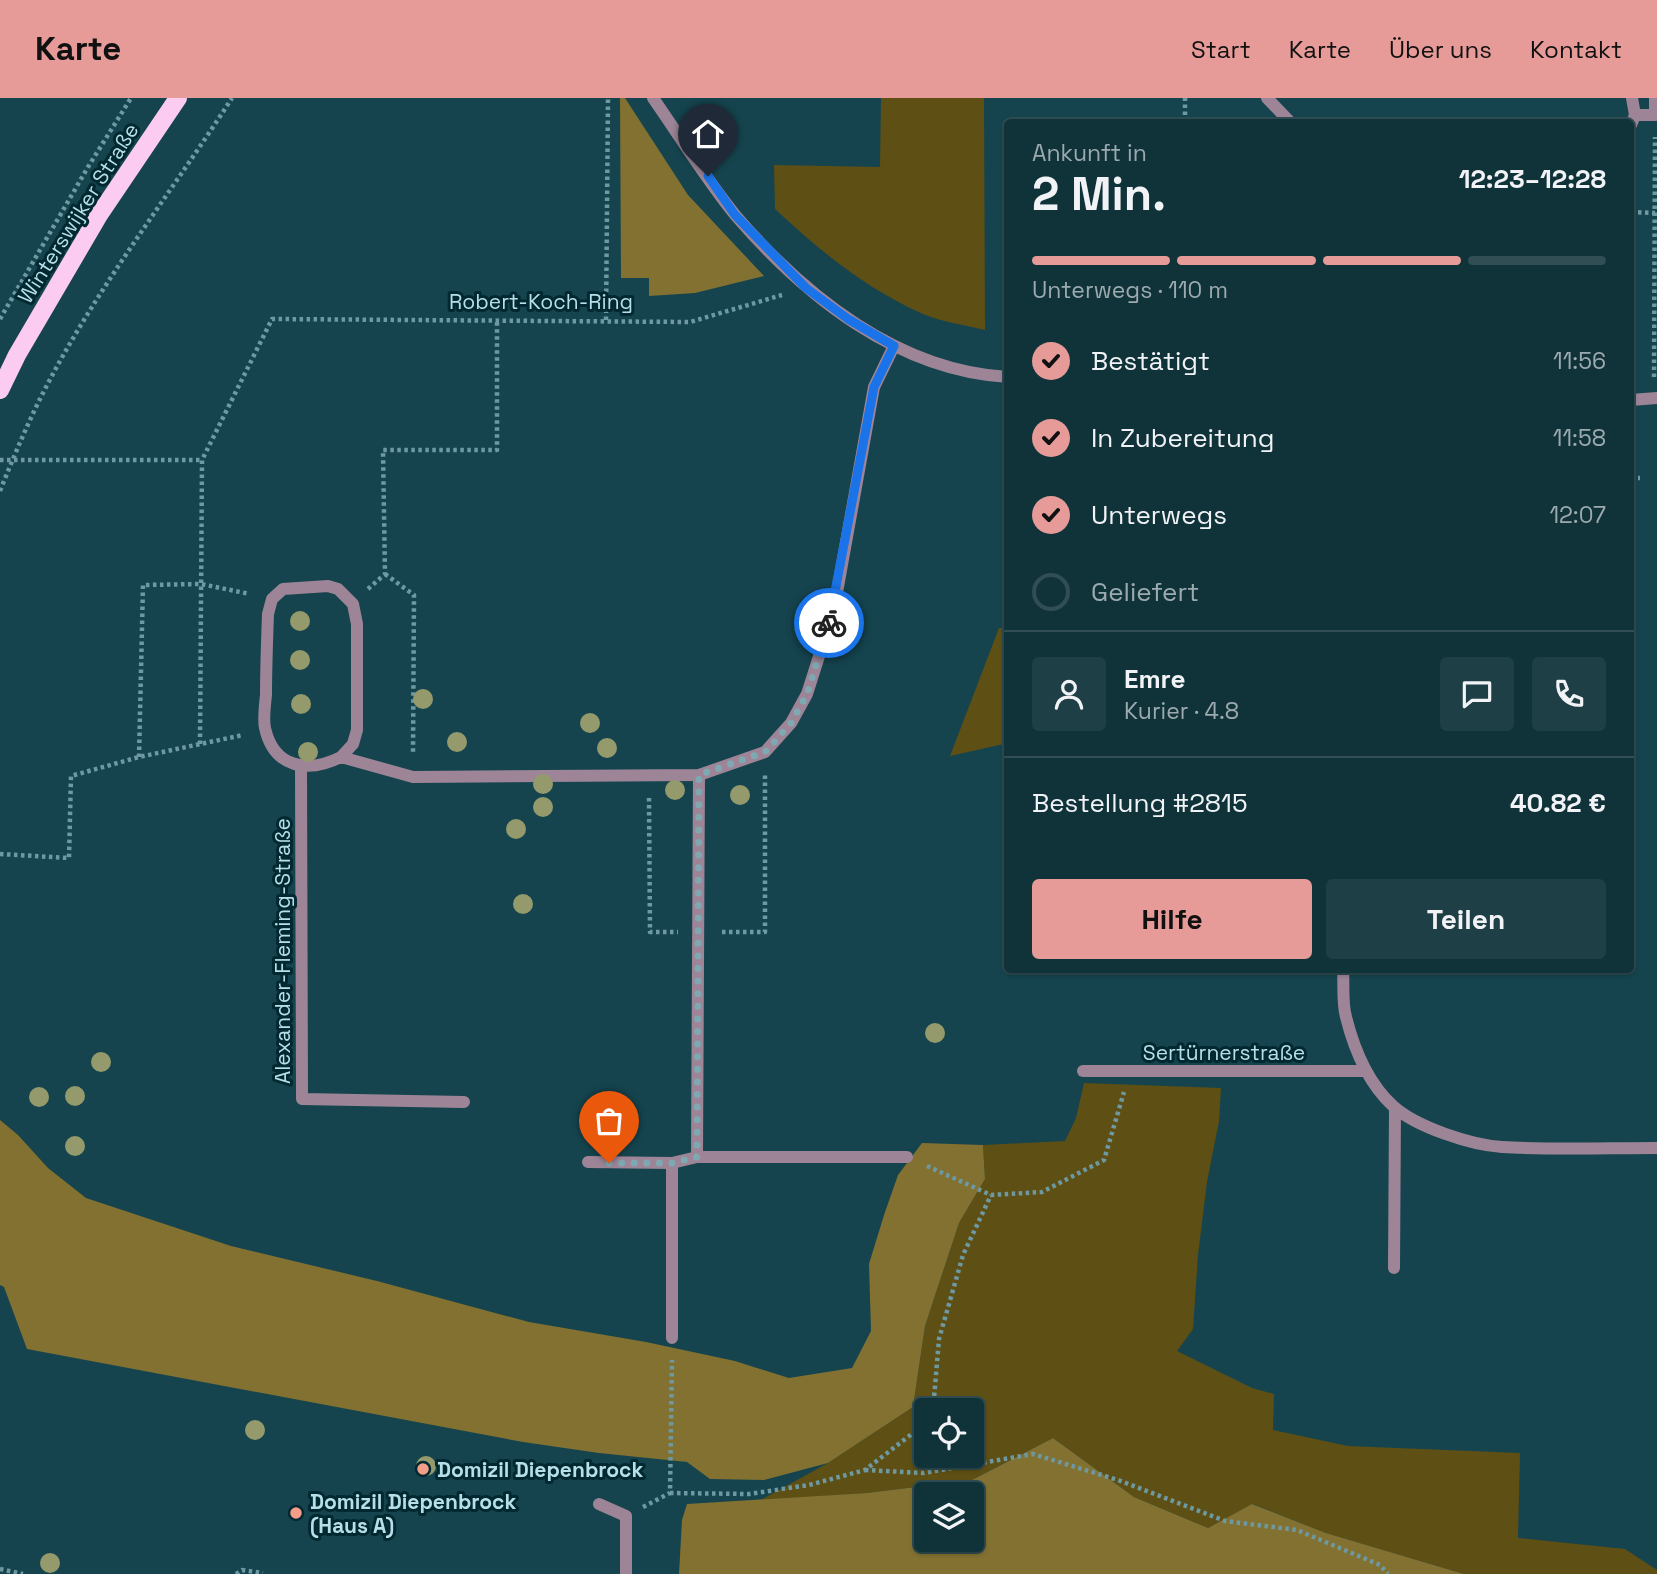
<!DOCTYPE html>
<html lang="de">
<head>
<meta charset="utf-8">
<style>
  :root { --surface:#10333a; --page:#1e3f45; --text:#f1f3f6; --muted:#9caaaf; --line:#304e54; --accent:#e69b98 }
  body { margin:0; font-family:"Space Grotesk",sans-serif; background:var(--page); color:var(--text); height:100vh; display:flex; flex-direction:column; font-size:26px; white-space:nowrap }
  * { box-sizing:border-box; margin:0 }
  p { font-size:23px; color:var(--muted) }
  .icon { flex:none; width:38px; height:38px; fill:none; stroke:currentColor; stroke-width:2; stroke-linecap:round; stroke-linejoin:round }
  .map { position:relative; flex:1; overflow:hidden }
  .details { position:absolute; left:1004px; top:21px; width:630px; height:854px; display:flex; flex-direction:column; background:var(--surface); border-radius:7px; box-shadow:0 2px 5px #0004,0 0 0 2px var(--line) }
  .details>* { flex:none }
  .fabs { position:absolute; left:914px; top:1300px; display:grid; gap:14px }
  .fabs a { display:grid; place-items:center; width:70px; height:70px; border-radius:7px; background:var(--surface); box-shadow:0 2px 5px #0004,0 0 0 2px var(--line); font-size:35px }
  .pin { position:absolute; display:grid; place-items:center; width:60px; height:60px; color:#fff; margin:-72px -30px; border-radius:50% 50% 50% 0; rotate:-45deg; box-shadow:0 0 7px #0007 }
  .pin .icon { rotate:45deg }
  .courier { position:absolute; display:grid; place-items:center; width:70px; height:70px; margin:-35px; border:5px solid #1a73e8; border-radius:50%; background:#fff; color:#222; box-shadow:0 2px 9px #0007 }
  .overview em { font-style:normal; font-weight:700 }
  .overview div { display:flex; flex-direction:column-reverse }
  .overview { display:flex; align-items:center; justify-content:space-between; height:119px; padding:0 28px }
  h1 { font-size:46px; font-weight:700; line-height:52px }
  .bar { display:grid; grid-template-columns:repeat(4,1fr); gap:10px 7px; align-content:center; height:84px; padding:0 28px }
  .bar i { height:9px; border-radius:5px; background:var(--line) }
  .bar .active { background:var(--accent) }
  .bar p { grid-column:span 4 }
  .line { display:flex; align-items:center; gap:18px; padding:0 28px; border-top:2px solid var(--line) }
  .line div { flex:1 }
  .round { display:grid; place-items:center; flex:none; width:74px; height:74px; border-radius:7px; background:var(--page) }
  ol { padding:0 28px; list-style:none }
  li { display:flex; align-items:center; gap:21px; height:77px }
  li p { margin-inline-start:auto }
  li .icon { padding:7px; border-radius:50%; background:var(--accent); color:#111; stroke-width:4 }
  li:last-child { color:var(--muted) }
  li i { width:38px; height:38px; border:4px solid var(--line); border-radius:50% }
  .button { display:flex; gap:14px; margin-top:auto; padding:14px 28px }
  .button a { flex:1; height:80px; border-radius:7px; background:var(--accent); color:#111; font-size:28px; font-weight:700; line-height:80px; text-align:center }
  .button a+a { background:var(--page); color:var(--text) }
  header { display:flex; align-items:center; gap:42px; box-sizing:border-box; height:98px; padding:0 35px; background:var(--accent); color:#111 }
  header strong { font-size:33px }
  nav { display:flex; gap:38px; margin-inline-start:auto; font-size:24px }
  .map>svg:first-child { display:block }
  .green { fill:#5e4f14; fill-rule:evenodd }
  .forest { fill:#827130; fill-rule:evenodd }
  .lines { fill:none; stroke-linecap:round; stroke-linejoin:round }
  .path { stroke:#6e99a2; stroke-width:4.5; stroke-dasharray:3.5 3.5; stroke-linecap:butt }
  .minor { stroke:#9d8597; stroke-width:12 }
  .major { stroke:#fccbf1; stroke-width:18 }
  .tree { fill:#949a6c }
  .done { stroke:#7ea9b2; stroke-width:7; stroke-dasharray:0 12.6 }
  .route { stroke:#1a73e8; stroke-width:9 }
  .poi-dot { fill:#f49e89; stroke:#022931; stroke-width:2.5 }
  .labels { text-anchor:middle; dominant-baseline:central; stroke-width:6; stroke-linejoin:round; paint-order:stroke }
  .street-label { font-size:21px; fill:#b7dfe8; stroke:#022931 }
  .poi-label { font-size:21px; font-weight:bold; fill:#b7dfe8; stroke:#022931; text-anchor:start }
</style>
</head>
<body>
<header>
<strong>Karte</strong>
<nav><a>Start</a><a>Karte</a><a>Über uns</a><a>Kontakt</a></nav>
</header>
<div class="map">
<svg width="1657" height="1476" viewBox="0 0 1657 1476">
  <rect width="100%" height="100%" fill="#15444e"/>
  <g class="green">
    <path d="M881 0H984L985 232C965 227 942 224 923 216 866 191 819 152 775 111L774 67 880 69Z"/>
    <polygon points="999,530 1008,530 1008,645 950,658"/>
    <path d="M1084 985 1221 990 1219 1023 1207 1084 1198 1157 1193 1231 1177 1253 1252 1290 1274 1296 1273 1332 1348 1348 1520 1355 1518 1440 1625 1451 1657 1472V1476H1464L1326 1435 1253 1406 1208 1430 1134 1399 1053 1340 972 1382 867 1395 759 1403 828 1365 913 1309 925 1228 959 1125 985 1081 983 1047 1065 1043 1076 1020ZM926 1312H971V1358H926Z"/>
  </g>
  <g class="forest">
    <polygon points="620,0 625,0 688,97 764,178 695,195 649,198 649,180 621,180"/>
    <polygon points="0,1022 18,1037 48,1070 86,1100 231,1148 377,1183 529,1224 646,1244 735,1263 789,1280 852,1270 871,1233 869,1166 884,1117 898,1077 922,1045 983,1047 985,1081 959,1125 925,1228 913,1309 828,1365 764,1382 710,1381 687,1364 599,1355 523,1344 27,1251 4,1189 0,1187"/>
    <path d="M1053 1340 1134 1399 1208 1430 1252 1406 1326 1435 1464 1476H679L682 1422 687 1406 867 1395 972 1382ZM971 1396V1442H926V1396Z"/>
  </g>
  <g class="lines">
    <g class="path">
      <polyline points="1185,24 1185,0"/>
      <polyline points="1631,114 1655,115"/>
      <polyline points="0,221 88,69 131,0"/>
      <polyline points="606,222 608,0"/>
      <polyline points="1654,279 1655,39"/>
      <polyline points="0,362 202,362"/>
      <polyline points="1631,380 1640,380"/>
      <path d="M0 393C12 363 24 334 38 305 91 197 167 101 232 0"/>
      <polyline points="385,476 414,497 413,657"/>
      <polyline points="368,491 385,476 383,352 497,352 497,221"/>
      <polyline points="200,646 202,362 272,221 690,224 782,197"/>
      <polyline points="139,659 143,487 201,486 250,496"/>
      <polyline points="649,700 650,834 678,834"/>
      <polyline points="0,756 69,760 71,678 139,659 243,637"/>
      <polyline points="722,834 765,834 765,676"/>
      <polyline points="927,1068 991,1097 1042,1094 1104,1062 1124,994"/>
      <polyline points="933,1312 939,1241 963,1157 991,1097"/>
      <polyline points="865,1372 924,1375 1033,1356 1118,1382 1225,1423 1297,1432 1380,1467 1388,1476"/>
      <polyline points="670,1395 749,1396 809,1387 865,1372 926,1325"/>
      <polyline points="643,1409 670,1395 672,1262"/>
      <polyline points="0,1471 23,1476"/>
      <polyline points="236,1476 242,1472 263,1475"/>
    </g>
    <g class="minor">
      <path d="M653 0C679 37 707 83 736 118 805 198 898 273 1008 279"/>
      <polyline points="1267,0 1290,24"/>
      <polyline points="1635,17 1655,17 1655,0"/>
      <polyline points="1631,27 1635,17 1632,0"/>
      <polyline points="1631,302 1657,300"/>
      <path d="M341 659 353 646 357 632V526L353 506 338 491 328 488 283 491 272 501 268 516C267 543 266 570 266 597 265 607 263 621 265 630 274 671 309 675 341 659L413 679 699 677 765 654 791 625 807 596 834 511 874 289 894 248"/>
      <polyline points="301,668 302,1001 464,1004"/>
      <path d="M1343 872C1344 887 1342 905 1346 919 1354 951 1369 986 1393 1008 1416 1029 1471 1047 1502 1049 1553 1052 1606 1050 1657 1050"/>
      <polyline points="1083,973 1366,973"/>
      <polyline points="697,1059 907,1059"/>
      <polyline points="588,1064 672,1065"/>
      <polyline points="1394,1170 1395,1010"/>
      <polyline points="672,1240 672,1065 697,1059 699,677"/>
      <polyline points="599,1406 626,1418 626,1476"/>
    </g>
    <polyline class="major" points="0,292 17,257 99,117 178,0"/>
  </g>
  <g class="tree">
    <circle cx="300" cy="523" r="10"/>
    <circle cx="300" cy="562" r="10"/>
    <circle cx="423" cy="601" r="10"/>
    <circle cx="301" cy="606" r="10"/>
    <circle cx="590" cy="625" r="10"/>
    <circle cx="457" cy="644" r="10"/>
    <circle cx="607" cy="650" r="10"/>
    <circle cx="308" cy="654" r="10"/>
    <circle cx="543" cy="686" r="10"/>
    <circle cx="675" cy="692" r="10"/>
    <circle cx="740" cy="697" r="10"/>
    <circle cx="543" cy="709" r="10"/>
    <circle cx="516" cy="731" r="10"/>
    <circle cx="523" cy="806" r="10"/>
    <circle cx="935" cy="935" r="10"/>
    <circle cx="101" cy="964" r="10"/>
    <circle cx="75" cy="998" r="10"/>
    <circle cx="39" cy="999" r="10"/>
    <circle cx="75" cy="1048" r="10"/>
    <circle cx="255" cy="1332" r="10"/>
    <circle cx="426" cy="1368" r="10"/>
    <circle cx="50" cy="1465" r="10"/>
  </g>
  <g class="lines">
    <polyline class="done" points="609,1065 672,1065 697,1059 699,677 765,654 791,625 807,596 829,525"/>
    <polyline class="route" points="708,78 735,117 806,190 848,221 894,248 874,289 829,525"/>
  </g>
  <g class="poi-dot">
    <circle cx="423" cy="1371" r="7"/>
    <circle cx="296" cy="1415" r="7"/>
  </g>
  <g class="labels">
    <g class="street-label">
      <text transform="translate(78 115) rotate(-58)">Winterswijker Straße</text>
      <text x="541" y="203">Robert-Koch-Ring</text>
      <text transform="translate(282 853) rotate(-90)">Alexander-Fleming-Straße</text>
      <text x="1224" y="954">Sertürnerstraße</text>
    </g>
    <g class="poi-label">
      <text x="437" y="1371">Domizil Diepenbrock</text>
      <text x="310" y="1403">Domizil Diepenbrock<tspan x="310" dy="24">(Haus A)</tspan></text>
    </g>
  </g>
</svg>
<div class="fabs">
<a><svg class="icon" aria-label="locate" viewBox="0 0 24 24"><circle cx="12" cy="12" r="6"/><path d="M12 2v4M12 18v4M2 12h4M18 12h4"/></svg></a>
<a><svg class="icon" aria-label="layers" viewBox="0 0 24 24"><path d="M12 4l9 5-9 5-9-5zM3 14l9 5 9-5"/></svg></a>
</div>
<div class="pin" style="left:609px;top:1065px;background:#ea580c"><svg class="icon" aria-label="bag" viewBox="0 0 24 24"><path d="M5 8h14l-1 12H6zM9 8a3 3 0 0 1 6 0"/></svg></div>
<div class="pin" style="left:708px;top:78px;background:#1f2937"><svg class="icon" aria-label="home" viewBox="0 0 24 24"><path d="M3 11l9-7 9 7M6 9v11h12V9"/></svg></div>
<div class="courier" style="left:829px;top:525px"><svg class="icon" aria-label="bike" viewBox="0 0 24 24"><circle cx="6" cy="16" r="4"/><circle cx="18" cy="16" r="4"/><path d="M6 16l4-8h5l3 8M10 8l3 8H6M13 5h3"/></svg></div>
<section class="details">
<div class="overview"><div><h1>2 Min.</h1><p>Ankunft in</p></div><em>12:23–12:28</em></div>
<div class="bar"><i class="active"></i><i class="active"></i><i class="active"></i><i></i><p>Unterwegs · 110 m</p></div>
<ol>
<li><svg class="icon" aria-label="check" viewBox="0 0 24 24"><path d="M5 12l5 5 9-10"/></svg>Bestätigt<p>11:56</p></li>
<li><svg class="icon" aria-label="check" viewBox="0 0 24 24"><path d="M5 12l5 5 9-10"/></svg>In Zubereitung<p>11:58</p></li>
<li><svg class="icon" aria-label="check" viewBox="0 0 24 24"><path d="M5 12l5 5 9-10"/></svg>Unterwegs<p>12:07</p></li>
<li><i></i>Geliefert</li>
</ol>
<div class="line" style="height:126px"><a class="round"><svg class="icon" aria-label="person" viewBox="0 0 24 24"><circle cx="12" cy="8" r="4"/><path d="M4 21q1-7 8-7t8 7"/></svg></a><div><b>Emre</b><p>Kurier · 4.8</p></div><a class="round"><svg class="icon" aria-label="chat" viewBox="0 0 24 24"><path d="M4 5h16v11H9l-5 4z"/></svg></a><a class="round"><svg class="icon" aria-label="phone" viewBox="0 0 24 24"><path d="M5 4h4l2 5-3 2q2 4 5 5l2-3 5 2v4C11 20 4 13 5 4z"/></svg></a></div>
<div class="line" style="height:91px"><div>Bestellung #2815</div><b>40.82 €</b></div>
<div class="button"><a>Hilfe</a><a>Teilen</a></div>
</section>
</div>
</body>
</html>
